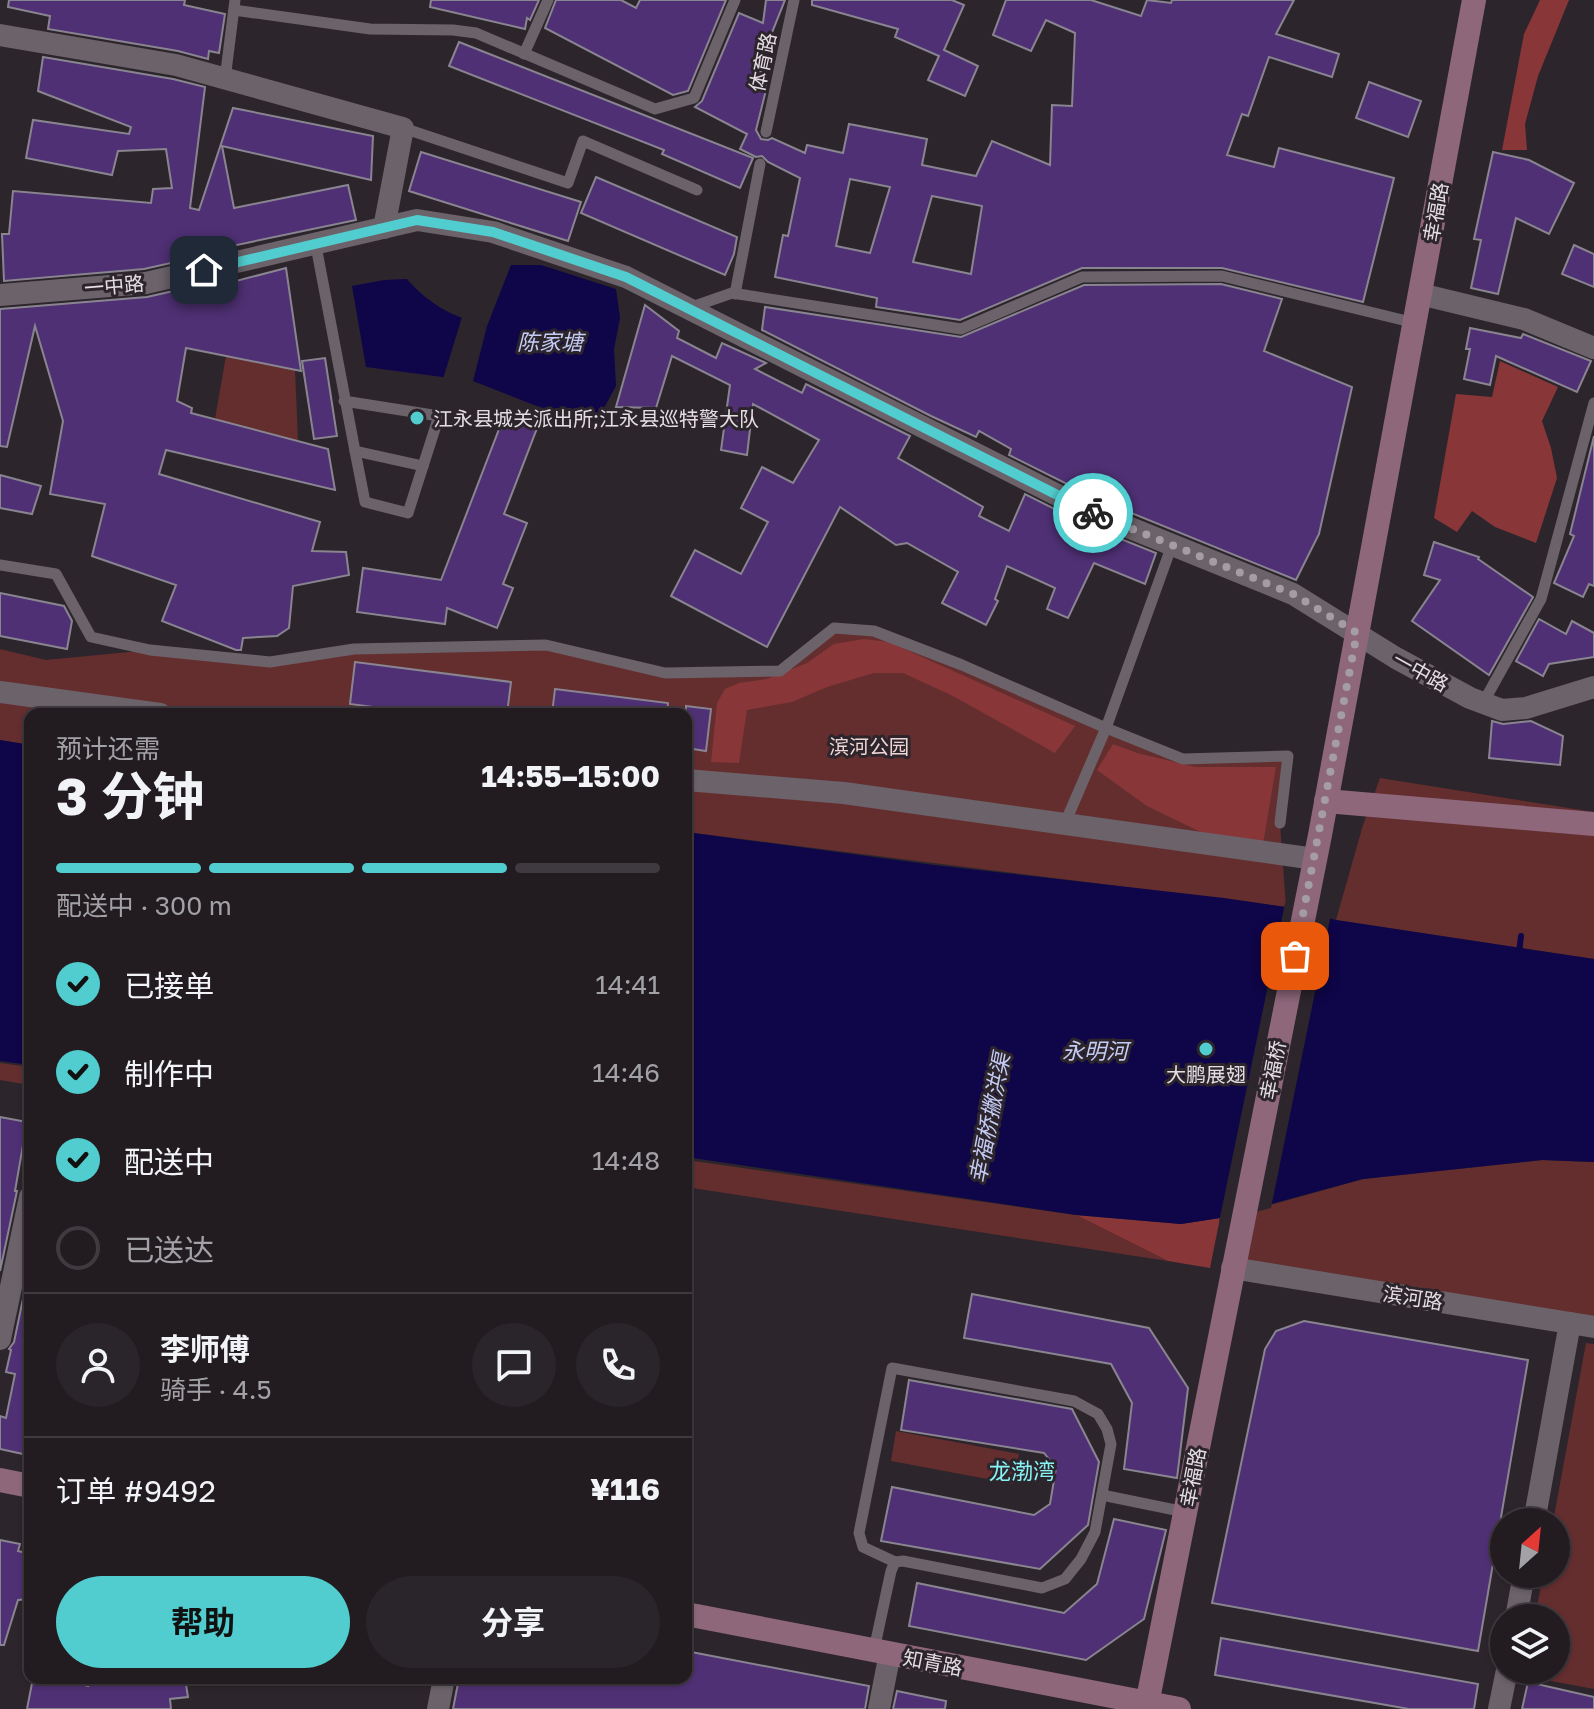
<!DOCTYPE html>
<html lang="zh">
<head>
<meta charset="utf-8">
<style>
  :root { --surface:#221c21; --page:#2a252a; --text:#f1f3f6; --muted:#a2a1a5; --line:#3f3a3f; --accent:#52cdcf }
  body { margin:0; font-family:"Golos Text","Noto Sans SC",sans-serif; background:var(--page); color:var(--text); height:100vh; display:flex; flex-direction:column; font-size:30px; white-space:nowrap }
  * { box-sizing:border-box; margin:0 }
  p { font-size:26px; color:var(--muted) }
  .icon { flex:none; width:44px; height:44px; fill:none; stroke:currentColor; stroke-width:2; stroke-linecap:round; stroke-linejoin:round }
  .map { position:relative; flex:1; overflow:hidden }
  .sheet { position:absolute; left:24px; top:708px; width:668px; height:976px; display:flex; flex-direction:column; background:var(--surface); border-radius:16px; box-shadow:0 2px 6px #0004,0 0 0 2px var(--line) }
  .sheet>* { flex:none }
  .needle { width:52px; rotate:27deg }
  .controls { position:absolute; left:1490px; top:1508px; display:grid; gap:16px }
  .controls a { display:grid; place-items:center; width:80px; height:80px; border-radius:50%; background:var(--surface); box-shadow:0 2px 6px #0004,0 0 0 2px var(--line); font-size:40px }
  .pin { position:absolute; display:grid; place-items:center; width:68px; height:68px; color:#fff; margin:-34px; border-radius:16px; box-shadow:0 4px 12px #0006 }
  .courier { position:absolute; display:grid; place-items:center; width:80px; height:80px; margin:-40px; border:6px solid #52cdcf; border-radius:50%; background:#fff; color:#222; box-shadow:0 2px 10px #0007 }
  .head em { font-style:normal; font-weight:700 }
  .head div { display:flex; flex-direction:column-reverse }
  .head { display:flex; align-items:center; justify-content:space-between; height:136px; padding:0 32px }
  h1 { font-size:52px; font-weight:700; line-height:60px }
  .bar { display:grid; grid-template-columns:repeat(4,1fr); gap:12px 8px; align-content:center; height:96px; padding:0 32px }
  .bar i { height:10px; border-radius:6px; background:var(--line) }
  .bar .selected { background:var(--accent) }
  .bar p { grid-column:span 4 }
  .line { display:flex; align-items:center; gap:20px; padding:0 32px; border-top:2px solid var(--line) }
  .line div { flex:1 }
  .round { display:grid; place-items:center; flex:none; width:84px; height:84px; border-radius:42px; background:var(--page) }
  ol { padding:0 32px; list-style:none }
  li { display:flex; align-items:center; gap:24px; height:88px }
  li p { margin-inline-start:auto }
  li .icon { padding:8px; border-radius:50%; background:var(--accent); color:#111; stroke-width:4 }
  li:last-child { color:var(--muted) }
  li i { width:44px; height:44px; border:4px solid var(--line); border-radius:50% }
  .action { display:flex; gap:16px; margin-top:auto; padding:16px 32px }
  .action a { flex:1; height:92px; border-radius:48px; background:var(--accent); color:#111; font-size:32px; font-weight:700; line-height:92px; text-align:center }
  .action a+a { background:var(--page); color:var(--text) }
  .map>svg:first-child { display:block }
  .green { fill:#642e2f }
  .forest { fill:#893638 }
  .water { fill:#0f0549 }
  .pier { fill:#2d252c }
  .lines { fill:none; stroke-linecap:round; stroke-linejoin:round }
  .stream { stroke:#0f0549; stroke-width:6 }
  .building { fill:#4f3074; stroke:#898590; stroke-width:2; fill-rule:evenodd }
  .lane { stroke:#6b626a; stroke-width:11 }
  .street { stroke:#6b626a; stroke-width:22 }
  .secondary { stroke:#8e677b; stroke-width:24 }
  .done { stroke:#a49da3; stroke-width:8; stroke-dasharray:0 14.4 }
  .route { stroke:#52cdcf; stroke-width:10 }
  .poi-dot { fill:#52cdcf; stroke:#2d252c; stroke-width:3 }
  .labels { text-anchor:middle; dominant-baseline:central; stroke-width:6; stroke-linejoin:round; paint-order:stroke }
  .street-label { font-size:20px; fill:#e4dee3; stroke:#2d252c }
  .poi-label { font-size:20px; fill:#e4dee3; stroke:#2d252c; text-anchor:start }
  .park-label { font-size:20px; fill:#efd5d3; stroke:#2d252c }
  .water-label { font-size:22px; font-style:italic; fill:#c4ccf5; stroke:#2d252c }
  .neighbourhood-label { font-size:22px; fill:#87f3f5; stroke:#2d252c }
</style>
</head>
<body>
<div class="map">
<svg width="1594" height="1709" viewBox="0 0 1594 1709">
  <rect width="100%" height="100%" fill="#2d252c"/>
  <g class="green">
    <polygon points="226,356 295,370 298,441 215,419"/>
    <polygon points="834,628 874,631 1183,759 1288,756 1280,823 1286,907 686,832 686,714 30,714 30,745 0,740 0,649 46,660 150,650 270,662 354,649 546,645 665,673 780,671"/>
    <polygon points="1380,778 1594,812 1594,959 1336,920 1363,825"/>
    <polygon points="0,1063 30,1067 30,1085 0,1080"/>
    <polygon points="686,1160 1076,1215 1168,1261 686,1187"/>
    <polygon points="1542,1160 1594,1162 1594,1325 1232,1268 1243,1213 1363,1179"/>
    <polygon points="1586,1343 1594,1344 1594,1689 1524,1676 1525,1670 1556,1670 1556,1618 1535,1618 1543,1574 1556,1574 1556,1522 1553,1522"/>
    <polygon points="896,1431 1019,1454 1014,1484 891,1461"/>
  </g>
  <g class="forest">
    <polygon points="1540,0 1569,0 1538,76 1525,124 1527,150 1502,150 1524,34"/>
    <polygon points="1500,361 1558,387 1542,421 1551,448 1557,478 1536,543 1495,527 1472,511 1457,532 1434,518 1456,394 1492,397"/>
    <polygon points="864,639 889,642 1075,726 1055,753 953,696 903,673 874,673 827,687 792,702 747,710 739,763 711,762 717,703 725,689 739,683 767,679 807,663 834,644"/>
    <polygon points="1113,744 1137,753 1195,767 1276,767 1263,844 1213,838 1147,806 1097,770"/>
    <polygon points="1076,1215 1181,1224 1220,1218 1210,1268 1168,1261"/>
  </g>
  <g class="water">
    <path d="M511 265H541L616 289 620 318 614 349 616 386 593 428 571 417 534 405 473 381 366 367 352 286 384 280 407 279C428 304 455 318 487 326Z"/>
    <polygon points="0,740 30,745 30,1065 0,1061"/>
    <polygon points="686,832 934,865 1224,898 1286,907 1336,920 1594,959 1594,1162 1542,1160 1363,1179 1220,1218 1181,1224 1076,1215 686,1157"/>
  </g>
  <g class="pier">
    <polygon points="462,317 487,326 472,385 443,379"/>
    <polygon points="1285,903 1331,914 1271,1208 1219,1222"/>
  </g>
  <g class="lines">
    <polyline class="stream" points="1519,953 1521,936"/>
  </g>
  <g class="building">
    <polygon points="9,0 185,0 184,5 225,14 219,53 209,51 208,59 178,51 48,29 50,16 8,7"/>
    <polygon points="431,0 539,0 530,20 527,18 525,29 430,7"/>
    <polygon points="556,0 621,0 636,8 640,0 726,0 688,91 673,95 545,28"/>
    <path d="M766 0H785L757 70 765 74 766 90 756 130 761 139 768 140 772 138 805 153 807 145 843 153 849 124 927 139 922 165 976 176 992 141 1050 165 1052 105 1072 106 1075 33 1046 20 1031 51 993 35 1006 0H1091L1141 16 1147 0 1171 3 1172 0H1294L1276 34 1339 54 1332 77 1269 57 1248 116 1242 114 1227 155 1274 167 1279 148 1394 178 1363 302 1222 268H1082L960 320 876 307 877 298 775 277 783 235 788 236 800 178 768 162 762 156 756 157 740 149 747 134 695 107 702 101 739 13 763 23ZM850 179 890 187 870 253 836 246ZM932 196 982 206 971 274 913 262Z"/>
    <polygon points="812,0 952,0 964,5 944,50 978,66 965,96 928,80 939,56 895,37 898,29 812,5"/>
    <polygon points="459,42 753,158 740,188 662,154 664,150 449,66"/>
    <polygon points="43,57 173,79 205,87 190,208 199,210 233,108 373,136 371,180 222,146 234,208 348,185 356,220 179,257 180,261 144,269 4,281 2,234 9,234 13,191 151,203 153,189 172,188 166,149 118,151 112,175 26,158 33,120 129,134 131,127 38,91"/>
    <polygon points="1369,82 1421,101 1408,137 1356,118"/>
    <polygon points="421,152 581,202 568,241 409,191"/>
    <polygon points="1493,152 1529,160 1574,183 1549,234 1516,218 1498,294 1471,288 1481,240 1474,239"/>
    <polygon points="596,177 737,237 734,254 725,275 581,213"/>
    <polygon points="1574,245 1594,254 1594,287 1562,274"/>
    <polygon points="286,268 301,371 186,348 177,401 192,408 191,413 328,449 335,490 166,450 159,474 320,522 312,551 346,552 349,575 293,586 289,628 277,636 243,638 241,650 236,650 162,621 176,585 92,556 105,504 50,494 63,421 35,326 7,447 0,446 0,309 147,297 191,287 194,292"/>
    <polygon points="1221,284 1282,299 1264,351 1352,387 1319,534 1296,580 1097,499 1009,455 1011,449 979,431 976,437 931,416 762,330 765,307 961,337 1084,285"/>
    <polygon points="645,305 679,331 677,338 716,358 722,343 766,363 755,369 802,393 806,384 910,436 898,458 983,507 979,516 1009,531 1025,494 1086,525 1156,553 1145,584 1094,563 1068,618 1047,609 1055,588 1007,566 995,599 998,601 986,625 942,603 958,572 907,543 896,545 840,507 767,647 671,596 695,550 741,574 768,522 741,508 762,467 793,483 819,440 753,404 747,455 721,450 730,385 672,356 656,408 616,407"/>
    <polygon points="1470,328 1521,338 1523,334 1591,361 1577,392 1496,356 1490,385 1464,379 1470,349 1466,349"/>
    <polygon points="325,358 337,436 314,439 302,361"/>
    <polygon points="506,411 539,423 504,514 527,523 503,584 513,588 497,628 447,608 445,624 357,612 363,568 441,580"/>
    <polygon points="1594,436 1594,586 1589,584 1583,597 1554,583 1574,536 1570,534"/>
    <polygon points="0,475 41,486 32,514 0,508"/>
    <polygon points="1434,542 1479,557 1478,559 1533,597 1489,675 1412,621 1440,580 1424,575"/>
    <polygon points="0,593 64,606 72,621 67,649 0,636"/>
    <polygon points="1539,619 1566,634 1572,621 1594,633 1594,657 1549,664 1543,676 1516,661"/>
    <polygon points="355,662 511,682 507,714 427,714 350,704"/>
    <polygon points="555,689 668,703 667,714 552,714"/>
    <polygon points="686,706 711,709 706,751 686,748"/>
    <polygon points="1492,721 1503,724 1531,721 1563,736 1560,765 1489,758"/>
    <polygon points="0,1117 27,1122 15,1191 17,1191 0,1271"/>
    <polygon points="30,1265 30,1420 23,1454 0,1449 0,1416 6,1418 15,1374 6,1372 11,1350 9,1349 14,1342"/>
    <polygon points="972,1294 1149,1328 1188,1388 1177,1478 1124,1469 1132,1403 1111,1364 964,1338"/>
    <polygon points="1304,1321 1528,1360 1478,1651 1212,1603 1265,1349 1276,1331"/>
    <polygon points="909,1380 1072,1409 1099,1462 1088,1525 1040,1569 881,1541 892,1487 1034,1515 1050,1504 1056,1468 1044,1453 901,1430"/>
    <polygon points="1114,1519 1166,1530 1144,1619 1086,1660 909,1626 917,1583 1064,1613 1097,1584"/>
    <polygon points="0,1540 20,1544 18,1551 30,1554 30,1599 18,1600 4,1645 0,1645"/>
    <polygon points="1221,1638 1478,1684 1474,1709 1409,1709 1215,1675"/>
    <polygon points="686,1651 869,1686 865,1709 453,1709 459,1678 686,1678"/>
    <polygon points="33,1678 55,1678 88,1686 87,1678 185,1678 188,1697 170,1699 171,1709 27,1709"/>
    <polygon points="1528,1682 1594,1697 1594,1709 1522,1709"/>
    <polygon points="897,1691 946,1701 945,1709 893,1709"/>
  </g>
  <g class="lines">
    <g class="lane">
      <polyline points="234,10 370,29 453,30 476,33 655,109 694,98 735,0"/>
      <polyline points="524,54 548,0"/>
      <polyline points="225,79 235,0"/>
      <polyline points="403,128 568,183 583,141 697,190"/>
      <polyline points="766,132 794,0"/>
      <polyline points="316,246 355,451 423,466 439,416 344,401"/>
      <polyline points="735,294 760,164"/>
      <polyline points="689,308 732,293 961,329 1082,277 1222,276 1415,323"/>
      <polyline points="355,451 365,502 408,513 423,466"/>
      <polyline points="0,565 56,574 91,637 150,650 270,662 354,649 546,645 665,673 780,671 834,628 874,631 962,665 1106,728 1183,759 1288,756 1280,823"/>
      <polyline points="1483,703 1541,599 1594,403"/>
      <polyline points="1065,823 1106,728 1172,545"/>
      <polyline points="1102,1495 1185,1512"/>
      <polyline points="874,1650 891,1571 895,1562 903,1561 1042,1588 1065,1579 1081,1559 1095,1532 1111,1444 1107,1429 1098,1414 1074,1401 892,1368 859,1533 863,1547 895,1562"/>
    </g>
    <g class="street">
      <polyline points="0,35 176,65 403,128 384,228"/>
      <polyline points="1420,294 1524,319 1594,348"/>
      <polyline points="0,295 146,283 417,220 493,232 626,277 1091,512 1293,594 1396,658 1470,698 1502,710 1526,708 1594,687"/>
      <polyline points="0,692 160,714"/>
      <polyline points="686,780 844,793 1315,859"/>
      <polyline points="1232,1268 1594,1327"/>
      <polyline points="0,1339 30,1197"/>
      <polyline points="1534,1522 1570,1323"/>
      <polyline points="1516,1618 1524,1574"/>
      <polyline points="438,1709 444,1678"/>
      <polyline points="879,1709 890,1653"/>
      <polyline points="1499,1709 1507,1670"/>
    </g>
    <g class="secondary">
      <polyline points="1326,801 1594,824"/>
      <polyline points="0,1480 30,1486"/>
      <polyline points="686,1614 1179,1709"/>
      <polyline points="1146,1709 1320,835 1474,0"/>
    </g>
  </g>
  <g class="lines">
    <polyline class="done" points="1093,513 1293,594 1357,633 1295,956"/>
    <polyline class="route" points="204,270 417,220 493,232 626,277 1093,513"/>
  </g>
  <g class="poi-dot">
    <circle cx="417" cy="418" r="8"/>
    <circle cx="1206" cy="1049" r="8"/>
  </g>
  <g class="labels">
    <g class="street-label">
      <text transform="translate(762 62) rotate(-78)">体育路</text>
      <text transform="translate(1435 212) rotate(-80)">幸福路</text>
      <text transform="translate(114 285) rotate(-5)">一中路</text>
      <text transform="translate(1421 671) rotate(29)">一中路</text>
      <text transform="translate(1272 1070) rotate(-79)">幸福桥</text>
      <text transform="translate(1413 1297) rotate(9)">滨河路</text>
      <text transform="translate(1192 1477) rotate(-79)">幸福路</text>
      <text transform="translate(933 1662) rotate(11)">知青路</text>
    </g>
    <g class="poi-label">
      <text x="433" y="418">江永县城关派出所;江永县巡特警大队</text>
      <text x="1206" y="1074" text-anchor="middle">大鹏展翅</text>
    </g>
    <g class="park-label">
      <text x="869" y="746">滨河公园</text>
    </g>
    <g class="water-label">
      <text x="550" y="341">陈家塘</text>
      <text x="1095" y="1050">永明河</text>
      <text transform="translate(989 1118) rotate(-79)">幸福桥撇洪渠</text>
    </g>
    <g class="neighbourhood-label">
      <text x="1022" y="1470">龙渤湾</text>
    </g>
  </g>
</svg>
<div class="controls">
<a><svg class="needle" viewBox="-14 -14 28 28"><path d="M0-13l5 13h-10z" fill="#e53935"/><path d="M0 13l5-13h-10z" fill="#a2a1a5"/></svg></a>
<a><svg class="icon" aria-label="layers" viewBox="0 0 24 24"><path d="M12 4l9 5-9 5-9-5zM3 14l9 5 9-5"/></svg></a>
</div>
<div class="pin" style="left:1295px;top:956px;background:#ea580c"><svg class="icon" aria-label="bag" viewBox="0 0 24 24"><path d="M5 8h14l-1 12H6zM9 8a3 3 0 0 1 6 0"/></svg></div>
<div class="pin" style="left:204px;top:270px;background:#1f2937"><svg class="icon" aria-label="home" viewBox="0 0 24 24"><path d="M3 11l9-7 9 7M6 9v11h12V9"/></svg></div>
<div class="courier" style="left:1093px;top:513px"><svg class="icon" aria-label="bike" viewBox="0 0 24 24"><circle cx="6" cy="16" r="4"/><circle cx="18" cy="16" r="4"/><path d="M6 16l4-8h5l3 8M10 8l3 8H6M13 5h3"/></svg></div>
<section class="sheet">
<div class="head"><div><h1>3 分钟</h1><p>预计还需</p></div><em>14:55–15:00</em></div>
<div class="bar"><i class="selected"></i><i class="selected"></i><i class="selected"></i><i></i><p>配送中 · 300 m</p></div>
<ol>
<li><svg class="icon" aria-label="check" viewBox="0 0 24 24"><path d="M5 12l5 5 9-10"/></svg>已接单<p>14:41</p></li>
<li><svg class="icon" aria-label="check" viewBox="0 0 24 24"><path d="M5 12l5 5 9-10"/></svg>制作中<p>14:46</p></li>
<li><svg class="icon" aria-label="check" viewBox="0 0 24 24"><path d="M5 12l5 5 9-10"/></svg>配送中<p>14:48</p></li>
<li><i></i>已送达</li>
</ol>
<div class="line" style="height:144px"><a class="round"><svg class="icon" aria-label="person" viewBox="0 0 24 24"><circle cx="12" cy="8" r="4"/><path d="M4 21q1-7 8-7t8 7"/></svg></a><div><b>李师傅</b><p>骑手 · 4.5</p></div><a class="round"><svg class="icon" aria-label="chat" viewBox="0 0 24 24"><path d="M4 5h16v11H9l-5 4z"/></svg></a><a class="round"><svg class="icon" aria-label="phone" viewBox="0 0 24 24"><path d="M5 4h4l2 5-3 2q2 4 5 5l2-3 5 2v4C11 20 4 13 5 4z"/></svg></a></div>
<div class="line" style="height:104px"><div>订单 #9492</div><b>¥116</b></div>
<div class="action"><a>帮助</a><a>分享</a></div>
</section>
</div>
</body>
</html>
